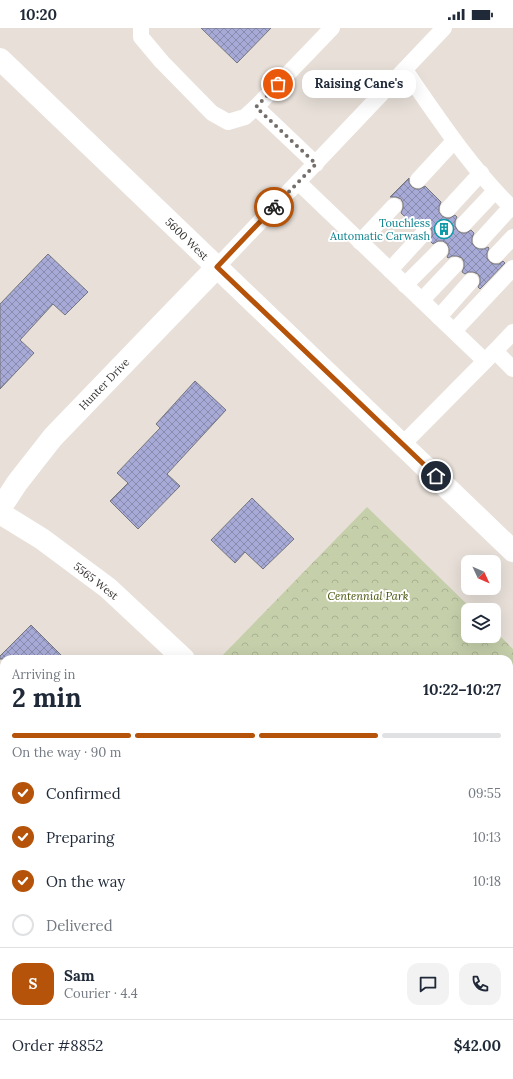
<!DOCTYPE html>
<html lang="en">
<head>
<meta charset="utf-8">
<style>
  :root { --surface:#fff; --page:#f2f2f3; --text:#1f2937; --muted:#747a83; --line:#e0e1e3; --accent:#b45309 }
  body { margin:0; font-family:Lora,serif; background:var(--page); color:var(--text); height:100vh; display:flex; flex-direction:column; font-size:15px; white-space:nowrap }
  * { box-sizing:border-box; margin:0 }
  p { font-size:13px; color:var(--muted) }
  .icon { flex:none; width:22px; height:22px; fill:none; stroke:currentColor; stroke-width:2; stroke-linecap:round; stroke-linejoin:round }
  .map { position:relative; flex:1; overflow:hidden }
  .side { position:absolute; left:0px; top:627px; width:513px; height:424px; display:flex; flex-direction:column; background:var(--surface); border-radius:12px 12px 0 0; box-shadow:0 4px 16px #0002 }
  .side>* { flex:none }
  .needle { width:26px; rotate:134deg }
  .buttons { position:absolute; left:461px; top:527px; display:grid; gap:8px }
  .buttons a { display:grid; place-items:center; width:40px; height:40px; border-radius:8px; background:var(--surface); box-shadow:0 4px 16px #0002; font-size:20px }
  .pin { position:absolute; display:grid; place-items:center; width:34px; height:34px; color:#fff; margin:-17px; border:2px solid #fff; border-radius:50%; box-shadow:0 1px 4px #0007 }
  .courier { position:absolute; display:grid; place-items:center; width:40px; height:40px; margin:-20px; border:3px solid #b45309; border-radius:50%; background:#fff; color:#222; box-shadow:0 1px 5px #0007 }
  .bubble { position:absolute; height:28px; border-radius:12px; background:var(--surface); box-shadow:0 4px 16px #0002; font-size:13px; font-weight:700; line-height:28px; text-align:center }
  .headline em { font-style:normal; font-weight:700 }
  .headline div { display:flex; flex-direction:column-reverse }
  .headline { display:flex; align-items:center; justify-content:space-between; height:68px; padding:0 12px }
  h1 { font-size:26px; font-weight:700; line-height:30px }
  .bar { display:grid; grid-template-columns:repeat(4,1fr); gap:6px 4px; align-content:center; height:48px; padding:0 12px }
  .bar i { height:5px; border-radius:3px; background:var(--line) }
  .bar .on { background:var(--accent) }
  .bar p { grid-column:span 4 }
  .line { display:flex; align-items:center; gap:10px; padding:0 12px; border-top:1px solid var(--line) }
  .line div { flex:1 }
  .round { display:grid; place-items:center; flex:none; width:42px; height:42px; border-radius:12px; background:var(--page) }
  ol { padding:0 12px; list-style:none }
  li { display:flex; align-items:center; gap:12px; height:44px }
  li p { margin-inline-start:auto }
  li .icon { padding:4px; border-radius:50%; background:var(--accent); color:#fff; stroke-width:4 }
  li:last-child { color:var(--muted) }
  li i { width:22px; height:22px; border:2px solid var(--line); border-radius:50% }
  .status { display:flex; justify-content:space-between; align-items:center; height:28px; padding:0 20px; background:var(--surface); direction:ltr }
  .status svg { height:11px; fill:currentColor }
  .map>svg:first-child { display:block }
  .park { fill:url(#park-crowns) }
  .building { fill:url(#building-cross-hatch); stroke:#74757d }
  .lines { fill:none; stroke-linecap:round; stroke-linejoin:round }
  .lane { stroke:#fff; stroke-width:16 }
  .street { stroke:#fff; stroke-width:22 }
  .secondary { stroke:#fff; stroke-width:22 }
  .done { stroke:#736e6a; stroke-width:4; stroke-dasharray:0 7.2 }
  .route { stroke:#b45309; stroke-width:5 }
  .labels { text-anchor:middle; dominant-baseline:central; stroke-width:4; stroke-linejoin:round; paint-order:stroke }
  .culture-label { font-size:11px; fill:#0d838f; stroke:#fff; text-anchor:end }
  .street-label { font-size:11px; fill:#34312e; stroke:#fff }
  .park-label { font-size:11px; font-style:italic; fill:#445106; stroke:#fff }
</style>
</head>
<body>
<div class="status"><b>10:20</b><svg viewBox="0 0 49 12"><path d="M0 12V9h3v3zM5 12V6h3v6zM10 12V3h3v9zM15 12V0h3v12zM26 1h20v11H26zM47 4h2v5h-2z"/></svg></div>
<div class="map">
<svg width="513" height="1051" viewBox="0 0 513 1051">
  <defs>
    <pattern id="park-crowns" width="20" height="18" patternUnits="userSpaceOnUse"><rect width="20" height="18" fill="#c5cfaa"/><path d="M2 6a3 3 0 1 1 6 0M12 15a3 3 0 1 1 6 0" fill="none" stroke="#aab293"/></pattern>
    <pattern id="building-cross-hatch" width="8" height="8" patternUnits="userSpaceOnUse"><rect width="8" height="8" fill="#a7aad6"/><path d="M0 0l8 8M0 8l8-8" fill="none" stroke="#898bae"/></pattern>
  </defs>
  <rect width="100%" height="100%" fill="#e7dfd8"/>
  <polygon class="park" points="367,479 473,582 468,582 468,608 494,608 494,602 513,621 513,1051 0,1051 0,866 4,862 4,1047 509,1047 509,631 219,631"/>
  <g class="building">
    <polygon points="201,0 271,0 237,35"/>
    <polygon points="409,150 409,155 412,159 416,161 420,161 425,158 441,174 439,179 439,184 442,188 446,190 450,190 455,187 457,189 455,193 455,198 458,203 462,205 466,205 471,202 474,205 472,210 472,215 475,219 479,221 484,221 488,219 489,220 487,225 487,230 490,234 494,236 499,236 503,233 505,235 480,261 478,259 480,255 480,250 478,246 473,244 468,244 465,246 462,244 464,239 464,234 462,230 457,228 452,228 448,230 447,229 449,225 449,220 447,216 443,213 438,213 433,216 430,213 432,208 432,203 430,199 425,197 420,197 416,199 401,185 403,180 403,175 401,171 396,169 390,169"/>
    <polygon points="48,226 88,264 65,287 53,276 20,312 34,325 0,361 0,276"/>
    <polygon points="195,353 226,382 167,446 180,458 138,501 110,473 128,455 117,445 160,400 156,396"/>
    <polygon points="252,470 294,511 263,541 245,524 235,535 211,512"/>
    <polygon points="31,597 65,631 0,631 0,628"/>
  </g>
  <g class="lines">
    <g class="lane">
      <polyline points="141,0 141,9 162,34 212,85 228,94 245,89 256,79"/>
      <path d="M405 42C438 90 471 140 513 181"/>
      <polyline points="316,136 256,79 332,0"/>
      <polyline points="418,152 454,113"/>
      <polyline points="298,154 485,333"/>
      <polyline points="448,181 481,145"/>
      <polyline points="464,196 495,163"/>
      <polyline points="481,212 511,179"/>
      <polyline points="360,214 394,178"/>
      <polyline points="496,227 513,209"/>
      <polyline points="217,239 444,0"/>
      <polyline points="390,242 423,206"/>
      <polyline points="405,257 440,222"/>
      <polyline points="422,272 455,237"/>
      <polyline points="439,289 471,253"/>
      <polyline points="454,303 513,240"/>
      <polyline points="495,323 513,304"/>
      <polyline points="402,417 495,323 513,341"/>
    </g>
    <g class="street">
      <polyline points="0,481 17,455 53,409 217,239"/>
      <polyline points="0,485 42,511 108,560 184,631"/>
    </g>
    <polyline class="secondary" points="0,31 513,523"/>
  </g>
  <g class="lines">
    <polyline class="done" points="274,179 316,136 256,79 278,56"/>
    <polyline class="route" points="274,179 217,239 436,448"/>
  </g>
  <defs>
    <g id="building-ring" transform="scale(1)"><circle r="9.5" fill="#fff" stroke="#0f9aa8" stroke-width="1.5"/><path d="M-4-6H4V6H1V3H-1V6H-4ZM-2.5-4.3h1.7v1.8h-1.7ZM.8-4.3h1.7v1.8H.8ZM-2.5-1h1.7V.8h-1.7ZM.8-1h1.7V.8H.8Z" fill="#0f9aa8"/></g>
  </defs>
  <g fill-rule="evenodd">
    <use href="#building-ring" x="444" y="201"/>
  </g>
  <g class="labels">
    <g class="culture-label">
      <text x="430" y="195">Touchless<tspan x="430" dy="13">Automatic Carwash</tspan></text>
    </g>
    <g class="street-label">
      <text transform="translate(187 211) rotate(44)">5600 West</text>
      <text transform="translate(104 356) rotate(-46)">Hunter Drive</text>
      <text transform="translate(96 553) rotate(38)">5565 West</text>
    </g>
    <g class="park-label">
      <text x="368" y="568">Centennial Park</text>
    </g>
  </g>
</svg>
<div class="buttons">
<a><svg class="needle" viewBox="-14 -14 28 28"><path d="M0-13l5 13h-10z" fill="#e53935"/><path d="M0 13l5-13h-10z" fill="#747a83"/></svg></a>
<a><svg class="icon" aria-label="layers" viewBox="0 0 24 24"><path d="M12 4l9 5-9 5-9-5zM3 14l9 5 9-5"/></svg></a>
</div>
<div class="pin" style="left:278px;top:56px;background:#ea580c"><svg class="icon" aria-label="bag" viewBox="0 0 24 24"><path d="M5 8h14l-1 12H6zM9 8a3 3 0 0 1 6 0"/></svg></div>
<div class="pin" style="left:436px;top:448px;background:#1f2937"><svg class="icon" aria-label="home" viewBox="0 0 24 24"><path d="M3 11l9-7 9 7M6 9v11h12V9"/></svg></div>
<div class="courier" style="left:274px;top:179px"><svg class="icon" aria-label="bike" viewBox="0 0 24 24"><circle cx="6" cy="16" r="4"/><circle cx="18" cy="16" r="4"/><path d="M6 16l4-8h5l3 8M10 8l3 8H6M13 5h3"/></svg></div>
<div class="bubble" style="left:302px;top:42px;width:114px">Raising Cane's</div>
<section class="side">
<div class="headline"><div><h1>2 min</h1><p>Arriving in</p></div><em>10:22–10:27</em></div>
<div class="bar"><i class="on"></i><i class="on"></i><i class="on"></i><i></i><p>On the way · 90 m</p></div>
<ol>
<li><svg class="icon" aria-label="check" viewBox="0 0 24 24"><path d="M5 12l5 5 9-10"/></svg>Confirmed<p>09:55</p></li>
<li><svg class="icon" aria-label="check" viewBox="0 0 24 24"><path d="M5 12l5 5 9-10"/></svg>Preparing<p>10:13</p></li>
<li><svg class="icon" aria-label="check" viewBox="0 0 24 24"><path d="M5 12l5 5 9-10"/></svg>On the way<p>10:18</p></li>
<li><i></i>Delivered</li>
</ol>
<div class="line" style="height:72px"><b class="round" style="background:var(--accent);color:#fff">S</b><div><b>Sam</b><p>Courier · 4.4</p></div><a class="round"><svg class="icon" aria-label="chat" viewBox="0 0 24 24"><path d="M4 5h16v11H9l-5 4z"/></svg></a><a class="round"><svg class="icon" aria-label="phone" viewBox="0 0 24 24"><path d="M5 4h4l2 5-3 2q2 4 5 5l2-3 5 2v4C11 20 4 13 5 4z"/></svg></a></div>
<div class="line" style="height:52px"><div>Order #8852</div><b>$42.00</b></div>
</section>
</div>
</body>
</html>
